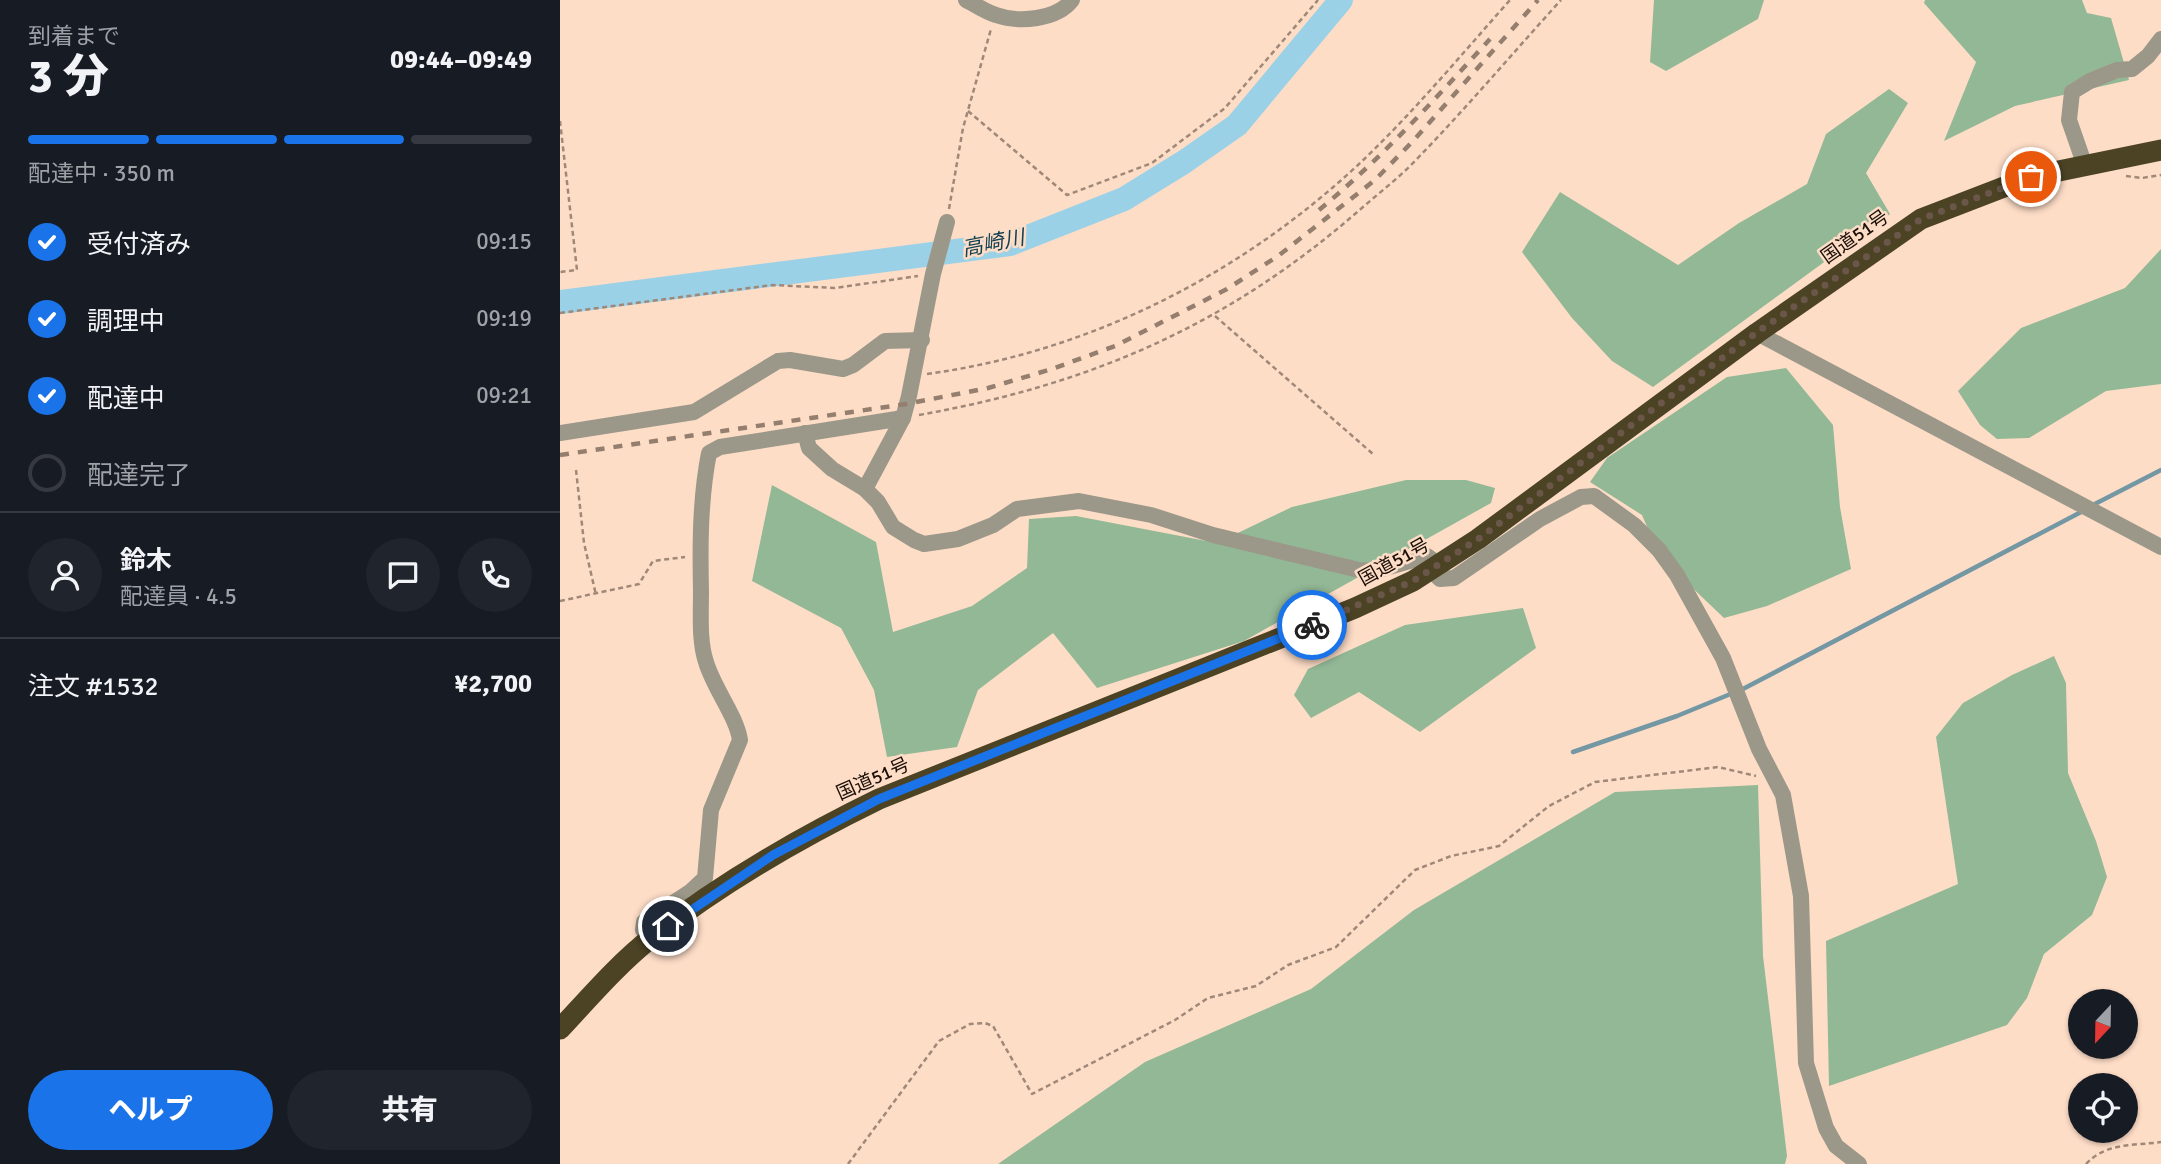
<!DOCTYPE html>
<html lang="ja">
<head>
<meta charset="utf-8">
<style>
  :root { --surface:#171b24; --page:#20242c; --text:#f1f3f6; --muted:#9ea1a6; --line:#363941; --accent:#1a73e8 }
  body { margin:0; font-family:Signika,"Noto Sans JP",sans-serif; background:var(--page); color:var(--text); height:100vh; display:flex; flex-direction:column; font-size:26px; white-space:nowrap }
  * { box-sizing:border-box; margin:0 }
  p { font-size:23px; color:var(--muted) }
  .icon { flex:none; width:38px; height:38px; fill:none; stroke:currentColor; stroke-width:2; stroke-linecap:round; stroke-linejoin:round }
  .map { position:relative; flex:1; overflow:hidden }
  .side { display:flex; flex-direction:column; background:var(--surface); width:560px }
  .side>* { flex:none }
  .needle { width:46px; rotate:202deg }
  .fabs { position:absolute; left:1508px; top:989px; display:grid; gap:14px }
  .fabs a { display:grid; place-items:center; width:70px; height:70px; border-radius:50%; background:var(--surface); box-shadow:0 2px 5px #0004; font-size:35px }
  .pin { position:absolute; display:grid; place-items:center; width:60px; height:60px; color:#fff; margin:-30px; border:4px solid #fff; border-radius:50%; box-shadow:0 2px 7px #0007 }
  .courier { position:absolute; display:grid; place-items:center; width:70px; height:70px; margin:-35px; border:5px solid #1a73e8; border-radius:50%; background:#fff; color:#222; box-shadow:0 2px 9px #0007 }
  .overview em { font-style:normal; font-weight:800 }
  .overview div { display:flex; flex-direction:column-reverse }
  .overview { display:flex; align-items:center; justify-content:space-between; height:119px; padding:0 28px }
  h1 { font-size:46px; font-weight:800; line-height:52px }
  .bar { display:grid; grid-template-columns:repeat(4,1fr); gap:10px 7px; align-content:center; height:84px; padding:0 28px }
  .bar i { height:9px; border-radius:5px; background:var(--line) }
  .bar .active { background:var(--accent) }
  .bar p { grid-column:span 4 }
  .line { display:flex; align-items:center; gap:18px; padding:0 28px; border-top:2px solid var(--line) }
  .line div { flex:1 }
  .round { display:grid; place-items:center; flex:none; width:74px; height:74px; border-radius:37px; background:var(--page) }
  ol { padding:0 28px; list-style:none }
  li { display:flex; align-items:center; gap:21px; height:77px }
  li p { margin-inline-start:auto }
  li .icon { padding:7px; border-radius:50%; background:var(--accent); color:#fff; stroke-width:4 }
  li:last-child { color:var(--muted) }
  li i { width:38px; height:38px; border:4px solid var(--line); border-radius:50% }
  .action { display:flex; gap:14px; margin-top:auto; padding:14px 28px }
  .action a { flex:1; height:80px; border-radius:42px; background:var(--accent); color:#fff; font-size:28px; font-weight:800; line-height:80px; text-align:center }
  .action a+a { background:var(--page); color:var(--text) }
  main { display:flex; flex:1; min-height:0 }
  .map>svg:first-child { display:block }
  .forest { fill:#93b896 }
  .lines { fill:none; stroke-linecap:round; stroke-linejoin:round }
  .stream { stroke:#7497a4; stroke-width:4.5 }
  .river { stroke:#9bd1e7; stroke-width:24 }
  .path { stroke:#a08878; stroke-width:2.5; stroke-dasharray:5 3.5; stroke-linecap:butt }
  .minor { stroke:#9c9889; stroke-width:16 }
  .highway { stroke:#4c4325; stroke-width:21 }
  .rail { stroke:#947e6e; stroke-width:4.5; stroke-dasharray:9 9; stroke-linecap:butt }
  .done { stroke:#6a574a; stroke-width:7; stroke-dasharray:0 12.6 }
  .route { stroke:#1a73e8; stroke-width:9 }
  .labels { text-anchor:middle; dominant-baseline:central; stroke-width:5; stroke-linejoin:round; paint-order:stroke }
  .street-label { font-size:19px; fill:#1a0f07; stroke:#feddc7 }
  .water-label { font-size:21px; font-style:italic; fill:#124050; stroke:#feddc7 }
</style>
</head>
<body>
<main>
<section class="side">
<div class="overview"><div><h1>3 分</h1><p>到着まで</p></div><em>09:44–09:49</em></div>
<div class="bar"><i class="active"></i><i class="active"></i><i class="active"></i><i></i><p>配達中 · 350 m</p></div>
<ol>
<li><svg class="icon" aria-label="check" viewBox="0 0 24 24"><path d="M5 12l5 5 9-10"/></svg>受付済み<p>09:15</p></li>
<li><svg class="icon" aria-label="check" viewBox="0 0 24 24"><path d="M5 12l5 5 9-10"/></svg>調理中<p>09:19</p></li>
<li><svg class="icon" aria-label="check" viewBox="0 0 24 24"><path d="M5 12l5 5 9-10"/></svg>配達中<p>09:21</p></li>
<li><i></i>配達完了</li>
</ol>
<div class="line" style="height:126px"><a class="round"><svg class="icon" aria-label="person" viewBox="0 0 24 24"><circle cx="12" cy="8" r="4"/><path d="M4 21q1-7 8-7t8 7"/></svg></a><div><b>鈴木</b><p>配達員 · 4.5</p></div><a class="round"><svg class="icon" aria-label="chat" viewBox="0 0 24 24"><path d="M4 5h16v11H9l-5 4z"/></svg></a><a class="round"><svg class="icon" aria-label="phone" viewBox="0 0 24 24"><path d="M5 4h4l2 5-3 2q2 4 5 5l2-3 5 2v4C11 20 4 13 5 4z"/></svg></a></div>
<div class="line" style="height:91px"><div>注文 #1532</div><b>¥2,700</b></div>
<div class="action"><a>ヘルプ</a><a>共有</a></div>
</section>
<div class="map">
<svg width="1601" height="1164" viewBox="0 0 1601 1164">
  <rect width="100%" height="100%" fill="#feddc7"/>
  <g class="forest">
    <polygon points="1094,0 1204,0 1198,19 1106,71 1090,62"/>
    <polygon points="1365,0 1522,0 1527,13 1551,18 1569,80 1455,106 1384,141 1416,62 1364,3"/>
    <polygon points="1329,89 1348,103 1306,173 1330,214 1093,387 1052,361 1012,318 962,252 1000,192 1118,265 1179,223 1247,184 1266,134"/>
    <polygon points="1601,249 1601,384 1546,391 1469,438 1437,439 1420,425 1398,391 1461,328 1565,288"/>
    <polygon points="1226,368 1273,425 1280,507 1291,569 1207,606 1164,618 1100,557 1082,515 1030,482 1047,458 1167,377"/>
    <polygon points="846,480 906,480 935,488 931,503 684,641 537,688 493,633 418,690 397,747 327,757 314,690 281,628 192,581 212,485 316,542 333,632 412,606 467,568 469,519 516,516 657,543 732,507"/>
    <polygon points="963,608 976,648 860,732 799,692 751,718 734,695 748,669 845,625"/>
    <polygon points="1494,656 1506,683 1508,773 1536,841 1547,877 1532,915 1484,954 1467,998 1447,1025 1269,1086 1266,941 1398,884 1376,737 1403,703 1452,675"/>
    <polygon points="1198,785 1203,956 1227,1156 1225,1164 438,1164 585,1062 751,989 854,910 1055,792"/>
  </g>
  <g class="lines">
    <g class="stream">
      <polyline points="1531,506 1601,470"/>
      <polyline points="1181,690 1523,511"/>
      <polyline points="1013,752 1117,716 1173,693"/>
    </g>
    <polyline class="river" points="0,302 450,244 564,199 624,162 677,125 781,0"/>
    <g class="path">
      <polyline points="408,111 507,195 592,163 665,108 758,0"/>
      <polyline points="0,121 17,270 0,272"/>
      <polyline points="1566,176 1582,178 1601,175"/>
      <polyline points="389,209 403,128 431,29"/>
      <polyline points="0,313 212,285 275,288 358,276"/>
      <polyline points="655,316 813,454"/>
      <path d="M367 374C529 352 680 275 799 164 853 113 901 55 950 0"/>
      <path d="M359 415C533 384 670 324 803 207 819 193 836 180 851 165 903 112 951 55 1001 0"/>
      <polyline points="16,470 24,543 36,595"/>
      <polyline points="0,601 79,584 93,561 125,557"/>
      <polyline points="288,1164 379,1041 410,1024 425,1023 433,1026 472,1094 615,1020 648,998 696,986 728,965 776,947 855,870 891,856 939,846 989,806 1035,782 1158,767 1196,776"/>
      <path d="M1526 1164C1547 1142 1573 1146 1601 1142"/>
    </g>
    <g class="minor">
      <path d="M406 0C416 5 426 12 436 15 459 23 497 20 512 0"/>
      <polyline points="1525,166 1509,120 1512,92 1530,81 1557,70 1572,69 1588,56 1601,39"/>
      <polyline points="1197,333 1601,547"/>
      <polyline points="0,433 134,412 218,361 230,360 283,369 293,365 325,341 362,340"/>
      <polyline points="245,433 249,448 272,469 305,489 318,502 333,527 354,540 364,544 398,539 433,525 457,509 519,501 591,515 653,535 799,570 815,571 867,556 878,564"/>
      <polyline points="305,489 343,418 349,396 373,274 387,222"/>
      <polyline points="870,569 880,579 894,578 980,519 1021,497 1034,496 1074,525 1099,550 1117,575 1163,658 1199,749 1223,795 1241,896 1246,1063 1266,1128 1276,1146 1299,1164"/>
      <path d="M89 939 83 930 84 922 130 892 145 878 151 810 180 740C176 715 154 689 146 662 139 641 141 615 141 592 140 546 140 499 149 453L160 447 343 418"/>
    </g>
    <path class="highway" d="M0 1029C29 998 58 964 91 938 161 883 239 838 319 799L795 608 853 581 918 539 1197 333 1361 219 1470 177 1601 150"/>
    <g class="rail">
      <path d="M759 210C822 158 875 99 930 39"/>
      <polyline points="0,455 346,404 428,388 492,369 555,346 667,289 718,256 815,180 853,141 978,0"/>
    </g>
  </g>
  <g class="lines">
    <polyline class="done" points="752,625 853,581 918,539 1196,333 1361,219 1471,177"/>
    <polyline class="route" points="108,926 213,855 319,799 752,625"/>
  </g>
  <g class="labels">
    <g class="street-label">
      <text transform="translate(1295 237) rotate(-35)">国道51号</text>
      <text transform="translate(834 562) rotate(-29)">国道51号</text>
      <text transform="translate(313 779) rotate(-24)">国道51号</text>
    </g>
    <g class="water-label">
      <text transform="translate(433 243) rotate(-11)">高崎川</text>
    </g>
  </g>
</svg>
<div class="fabs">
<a><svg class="needle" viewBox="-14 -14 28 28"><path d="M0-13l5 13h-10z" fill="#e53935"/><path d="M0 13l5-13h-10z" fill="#9ea1a6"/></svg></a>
<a><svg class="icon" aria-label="locate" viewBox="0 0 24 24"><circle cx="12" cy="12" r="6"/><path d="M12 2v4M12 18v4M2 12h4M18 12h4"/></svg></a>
</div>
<div class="pin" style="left:1471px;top:177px;background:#ea580c"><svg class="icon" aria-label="bag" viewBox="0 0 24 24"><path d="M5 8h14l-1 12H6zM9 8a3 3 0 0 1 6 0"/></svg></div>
<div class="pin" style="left:108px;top:926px;background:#1f2937"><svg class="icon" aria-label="home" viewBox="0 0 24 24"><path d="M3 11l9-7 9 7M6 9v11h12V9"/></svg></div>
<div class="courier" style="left:752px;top:625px"><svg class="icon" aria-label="bike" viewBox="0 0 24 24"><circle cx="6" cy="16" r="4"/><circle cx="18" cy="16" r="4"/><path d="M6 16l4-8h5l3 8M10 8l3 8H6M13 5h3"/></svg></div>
</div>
</main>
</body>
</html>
